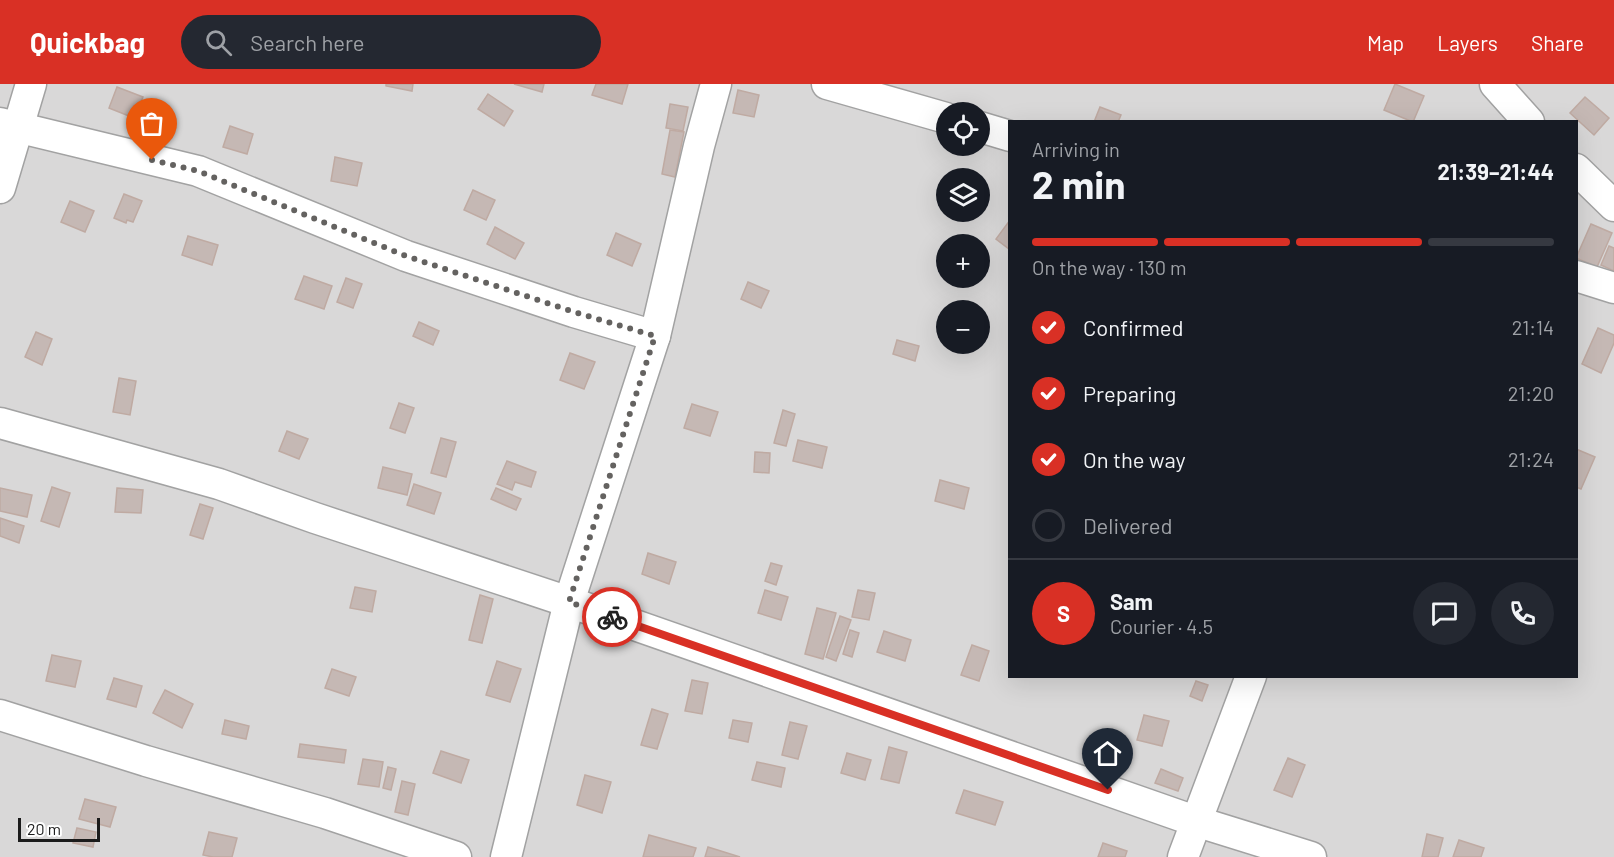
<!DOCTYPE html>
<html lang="en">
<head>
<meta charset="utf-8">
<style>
  :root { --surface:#171b24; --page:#242831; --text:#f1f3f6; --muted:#9ea1a6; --line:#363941; --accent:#d93025 }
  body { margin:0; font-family:Barlow,sans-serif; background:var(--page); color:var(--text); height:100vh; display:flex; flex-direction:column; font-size:22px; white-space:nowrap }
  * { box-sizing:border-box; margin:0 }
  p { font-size:20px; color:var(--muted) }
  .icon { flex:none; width:33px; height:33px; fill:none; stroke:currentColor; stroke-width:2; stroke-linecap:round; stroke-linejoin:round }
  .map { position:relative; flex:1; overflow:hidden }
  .details { position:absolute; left:1008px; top:36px; width:570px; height:558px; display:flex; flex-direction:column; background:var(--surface); border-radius:0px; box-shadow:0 6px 24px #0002 }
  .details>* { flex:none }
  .fabs { position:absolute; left:936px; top:18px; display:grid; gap:12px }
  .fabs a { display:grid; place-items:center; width:54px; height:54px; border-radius:50%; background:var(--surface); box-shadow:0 6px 24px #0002; font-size:30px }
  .scale { position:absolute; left:18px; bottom:15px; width:82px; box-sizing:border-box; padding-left:6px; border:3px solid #1b1b1b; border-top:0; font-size:16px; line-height:21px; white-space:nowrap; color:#1b1b1b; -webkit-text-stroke:4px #fff; paint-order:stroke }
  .pin { position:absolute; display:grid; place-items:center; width:51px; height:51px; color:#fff; margin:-62px -26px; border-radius:50% 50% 50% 0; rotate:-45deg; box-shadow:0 0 6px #0007 }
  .pin .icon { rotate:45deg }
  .courier { position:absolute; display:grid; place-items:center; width:60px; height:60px; margin:-30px; border:4px solid #d93025; border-radius:50%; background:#fff; color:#222; box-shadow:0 2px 8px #0007 }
  .head em { font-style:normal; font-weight:700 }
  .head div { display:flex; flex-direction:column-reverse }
  .head { display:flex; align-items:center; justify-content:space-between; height:102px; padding:0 24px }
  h1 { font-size:39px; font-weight:700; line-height:45px }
  .bar { display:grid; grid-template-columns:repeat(4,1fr); gap:9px 6px; align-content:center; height:72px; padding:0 24px }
  .bar i { height:8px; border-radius:4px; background:var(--line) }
  .bar .on { background:var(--accent) }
  .bar p { grid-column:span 4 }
  .line { display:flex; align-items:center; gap:15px; padding:0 24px; border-top:2px solid var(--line) }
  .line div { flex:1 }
  .round { display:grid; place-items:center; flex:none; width:63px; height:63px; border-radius:32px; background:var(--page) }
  ol { padding:0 24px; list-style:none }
  li { display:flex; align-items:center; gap:18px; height:66px }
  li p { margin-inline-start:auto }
  li .icon { padding:6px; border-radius:50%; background:var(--accent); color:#fff; stroke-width:4 }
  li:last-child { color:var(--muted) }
  li i { width:33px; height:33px; border:3px solid var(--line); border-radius:50% }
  header { display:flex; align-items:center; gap:36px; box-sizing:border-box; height:84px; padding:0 30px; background:var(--accent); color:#fff }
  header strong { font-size:28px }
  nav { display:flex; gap:33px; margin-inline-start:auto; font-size:21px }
  .search { width:420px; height:54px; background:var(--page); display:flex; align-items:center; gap:15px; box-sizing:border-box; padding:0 21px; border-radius:33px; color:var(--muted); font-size:22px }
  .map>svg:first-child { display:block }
  .residential { fill:#d9d8d8; fill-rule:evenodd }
  .building { fill:#c5b8b4; stroke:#bfaaa2; stroke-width:1.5 }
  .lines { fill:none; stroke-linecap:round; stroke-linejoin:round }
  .minor-casing { stroke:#a2a2a2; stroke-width:33 }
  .minor { stroke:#fff; stroke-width:30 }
  .done { stroke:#646260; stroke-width:6; stroke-dasharray:0 10.8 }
  .route { stroke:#d93025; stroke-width:8 }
</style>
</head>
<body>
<header>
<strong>Quickbag</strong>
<div class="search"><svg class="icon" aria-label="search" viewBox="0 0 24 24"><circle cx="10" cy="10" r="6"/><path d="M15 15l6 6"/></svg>Search here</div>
<nav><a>Map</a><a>Layers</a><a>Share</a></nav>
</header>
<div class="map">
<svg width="1614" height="773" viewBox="0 0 1614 773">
  <rect width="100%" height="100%" fill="#ede7e0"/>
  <path class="residential" d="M0 0H1614V773H0ZM946 28H980V62H946ZM1010 38H1576V592H1010ZM946 94H980V128H946ZM946 160H980V194H946ZM946 226H980V260H946Z"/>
  <g class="building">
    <polygon points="386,0 413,0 412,7 386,2"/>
    <polygon points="514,0 544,0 542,8"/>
    <polygon points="596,0 628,0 622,20 592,11"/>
    <polygon points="1395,0 1424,12 1413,38 1384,26"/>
    <polygon points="117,3 143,13 134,34 109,24"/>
    <polygon points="738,6 759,11 754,33 733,29"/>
    <polygon points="488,10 513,27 504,42 478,25"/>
    <polygon points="1585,13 1609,34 1594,51 1570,29"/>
    <polygon points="670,20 688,23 683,47 666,44"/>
    <polygon points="1100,23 1121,31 1118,38 1094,38"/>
    <polygon points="230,42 253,50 247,70 223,63"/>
    <polygon points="670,46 684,48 675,93 662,90"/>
    <polygon points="335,73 362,79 357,102 331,97"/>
    <polygon points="473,106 495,116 486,136 464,126"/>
    <polygon points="124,110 142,117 133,138 127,136 126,139 114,134"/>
    <polygon points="70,117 94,127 85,148 61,138"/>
    <polygon points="1010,136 1010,164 1009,165 996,155"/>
    <polygon points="1591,140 1612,149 1597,183 1576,174"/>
    <polygon points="495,143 524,159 515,175 487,160"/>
    <polygon points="616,149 641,160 632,182 607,171"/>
    <polygon points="188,152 218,161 212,181 182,171"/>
    <polygon points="1609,162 1614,164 1614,187 1601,181"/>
    <polygon points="304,192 332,202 324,225 295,215"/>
    <polygon points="346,194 362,200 353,224 337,218"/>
    <polygon points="748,198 769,207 761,224 741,215"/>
    <polygon points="419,238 439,247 433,261 413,252"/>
    <polygon points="1598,244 1614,251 1614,259 1601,289 1582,280"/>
    <polygon points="36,248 52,255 42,281 25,273"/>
    <polygon points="897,256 919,262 915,277 893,270"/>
    <polygon points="570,269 595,278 584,305 560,296"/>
    <polygon points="119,294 136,297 130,331 113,328"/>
    <polygon points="399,319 414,324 405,349 390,344"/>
    <polygon points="692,320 718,328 710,352 684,344"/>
    <polygon points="783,326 795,330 786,362 774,359"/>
    <polygon points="287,347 308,355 299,375 279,367"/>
    <polygon points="441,354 456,358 446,393 431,389"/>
    <polygon points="798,356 827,363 822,384 793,377"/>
    <polygon points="1576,365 1595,373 1581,405 1576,403"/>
    <polygon points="755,368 770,369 769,389 754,388"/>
    <polygon points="507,377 536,388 531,403 515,398 512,406 497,400"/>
    <polygon points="383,383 412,390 407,411 378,404"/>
    <polygon points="940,396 969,404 964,425 935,417"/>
    <polygon points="414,400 441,409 434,430 407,421"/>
    <polygon points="52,403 70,409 59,443 41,437"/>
    <polygon points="0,404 32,411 27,433 0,427"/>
    <polygon points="117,404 143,406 141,429 115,428"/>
    <polygon points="496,404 521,415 516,426 491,415"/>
    <polygon points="200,420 213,424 203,455 190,451"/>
    <polygon points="0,434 24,442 19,459 0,452"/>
    <polygon points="648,469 676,478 669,500 642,490"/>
    <polygon points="771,479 782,482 776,501 765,497"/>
    <polygon points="355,503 376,507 372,528 350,524"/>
    <polygon points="765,506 788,513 781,536 758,529"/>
    <polygon points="858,506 875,509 869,536 852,533"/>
    <polygon points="480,511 493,515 482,559 469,556"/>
    <polygon points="817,524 836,529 823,575 805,570"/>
    <polygon points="840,532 851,536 836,577 826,573"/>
    <polygon points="850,546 859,549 852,573 843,570"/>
    <polygon points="884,547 911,556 905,577 877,568"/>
    <polygon points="972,561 989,567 979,597 961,591"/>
    <polygon points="52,571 81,577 75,603 46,597"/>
    <polygon points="497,577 521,585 510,618 486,611"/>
    <polygon points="332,585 356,593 349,612 325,604"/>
    <polygon points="114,594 142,602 136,623 107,615"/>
    <polygon points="692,596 708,599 702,630 685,627"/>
    <polygon points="1196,597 1208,601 1202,617 1190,612"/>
    <polygon points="165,606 193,620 182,644 153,629"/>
    <polygon points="652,625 668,630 657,665 641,661"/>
    <polygon points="1144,631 1169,637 1162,662 1137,656"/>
    <polygon points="225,636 249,642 246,655 222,650"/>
    <polygon points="733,636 752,639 748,658 729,654"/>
    <polygon points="790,638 807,642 798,675 782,671"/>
    <polygon points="300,660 346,666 344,679 298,673"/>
    <polygon points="889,663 907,668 899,699 881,695"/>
    <polygon points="441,667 469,676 461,699 433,689"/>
    <polygon points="847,669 871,676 865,696 841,689"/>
    <polygon points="1288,674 1305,681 1292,713 1274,706"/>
    <polygon points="363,675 383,678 379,703 358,700"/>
    <polygon points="757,678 785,684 781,703 752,696"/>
    <polygon points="388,683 396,685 391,706 383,704"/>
    <polygon points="1161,685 1183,694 1178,707 1155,699"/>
    <polygon points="585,691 611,698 602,729 577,721"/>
    <polygon points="402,697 415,700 408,731 395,728"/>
    <polygon points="964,706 1003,718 995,741 956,729"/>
    <polygon points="85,715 116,723 110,743 79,735"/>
    <polygon points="77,744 96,748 93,763 73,759"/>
    <polygon points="209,748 237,754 232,773 213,773 203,771"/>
    <polygon points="1427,750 1443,754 1438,773 1422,773"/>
    <polygon points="649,751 696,764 693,773 643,773"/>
    <polygon points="1459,756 1484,764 1481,773 1453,773"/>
    <polygon points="1103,759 1127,767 1125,773 1098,773"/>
    <polygon points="708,763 740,773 705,773"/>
  </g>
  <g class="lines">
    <g class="minor-casing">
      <g id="minor">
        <polyline points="827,0 946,34"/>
        <polyline points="1495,0 1529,38"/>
        <polyline points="0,39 198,87 406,172 574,228 655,252"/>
        <polyline points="980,43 1010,52"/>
        <polyline points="1576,85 1614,122"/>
        <polyline points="0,104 31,0"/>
        <polyline points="1576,192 1614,204"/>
        <polyline points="0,339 219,400 315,434 569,518 1195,737 1311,773"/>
        <polyline points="0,631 146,677 325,729 456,773"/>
        <polyline points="506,773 569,518 655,252 699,62 716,0"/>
        <polyline points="1183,773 1251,592"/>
      </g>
    </g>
    <use href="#minor" class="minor"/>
  </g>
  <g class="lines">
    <polyline class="done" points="152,76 198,87 406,172 574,228 655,252 569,518 612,533"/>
    <polyline class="route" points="612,533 1108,706"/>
  </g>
</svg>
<div class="fabs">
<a><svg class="icon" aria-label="locate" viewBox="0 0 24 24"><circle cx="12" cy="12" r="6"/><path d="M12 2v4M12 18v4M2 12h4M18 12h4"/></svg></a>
<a><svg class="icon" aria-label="layers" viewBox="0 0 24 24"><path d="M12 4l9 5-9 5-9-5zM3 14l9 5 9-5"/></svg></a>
<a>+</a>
<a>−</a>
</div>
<div class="scale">20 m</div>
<div class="pin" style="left:152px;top:76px;background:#ea580c"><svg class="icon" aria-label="bag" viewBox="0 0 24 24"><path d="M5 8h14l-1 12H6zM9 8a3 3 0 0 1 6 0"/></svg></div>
<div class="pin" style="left:1108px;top:706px;background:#1f2937"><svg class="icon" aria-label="home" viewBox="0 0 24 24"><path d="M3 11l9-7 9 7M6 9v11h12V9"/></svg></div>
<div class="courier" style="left:612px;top:533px"><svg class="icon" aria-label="bike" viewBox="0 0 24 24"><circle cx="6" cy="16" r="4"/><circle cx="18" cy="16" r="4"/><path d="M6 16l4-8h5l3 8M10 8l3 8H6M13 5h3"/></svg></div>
<section class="details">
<div class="head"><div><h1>2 min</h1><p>Arriving in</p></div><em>21:39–21:44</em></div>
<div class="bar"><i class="on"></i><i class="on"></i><i class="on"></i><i></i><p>On the way · 130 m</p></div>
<ol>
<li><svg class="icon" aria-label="check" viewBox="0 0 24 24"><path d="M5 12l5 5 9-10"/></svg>Confirmed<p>21:14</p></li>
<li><svg class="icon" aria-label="check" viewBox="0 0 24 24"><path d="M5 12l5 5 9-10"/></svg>Preparing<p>21:20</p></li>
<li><svg class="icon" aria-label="check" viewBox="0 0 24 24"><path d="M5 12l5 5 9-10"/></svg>On the way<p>21:24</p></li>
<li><i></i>Delivered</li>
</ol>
<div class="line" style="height:108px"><b class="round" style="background:var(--accent);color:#fff">S</b><div><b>Sam</b><p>Courier · 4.5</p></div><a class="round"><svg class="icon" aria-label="chat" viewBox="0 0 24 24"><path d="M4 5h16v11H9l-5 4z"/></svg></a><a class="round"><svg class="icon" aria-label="phone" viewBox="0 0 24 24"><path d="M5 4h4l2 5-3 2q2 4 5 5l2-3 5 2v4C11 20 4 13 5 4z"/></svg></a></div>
</section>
</div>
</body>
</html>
